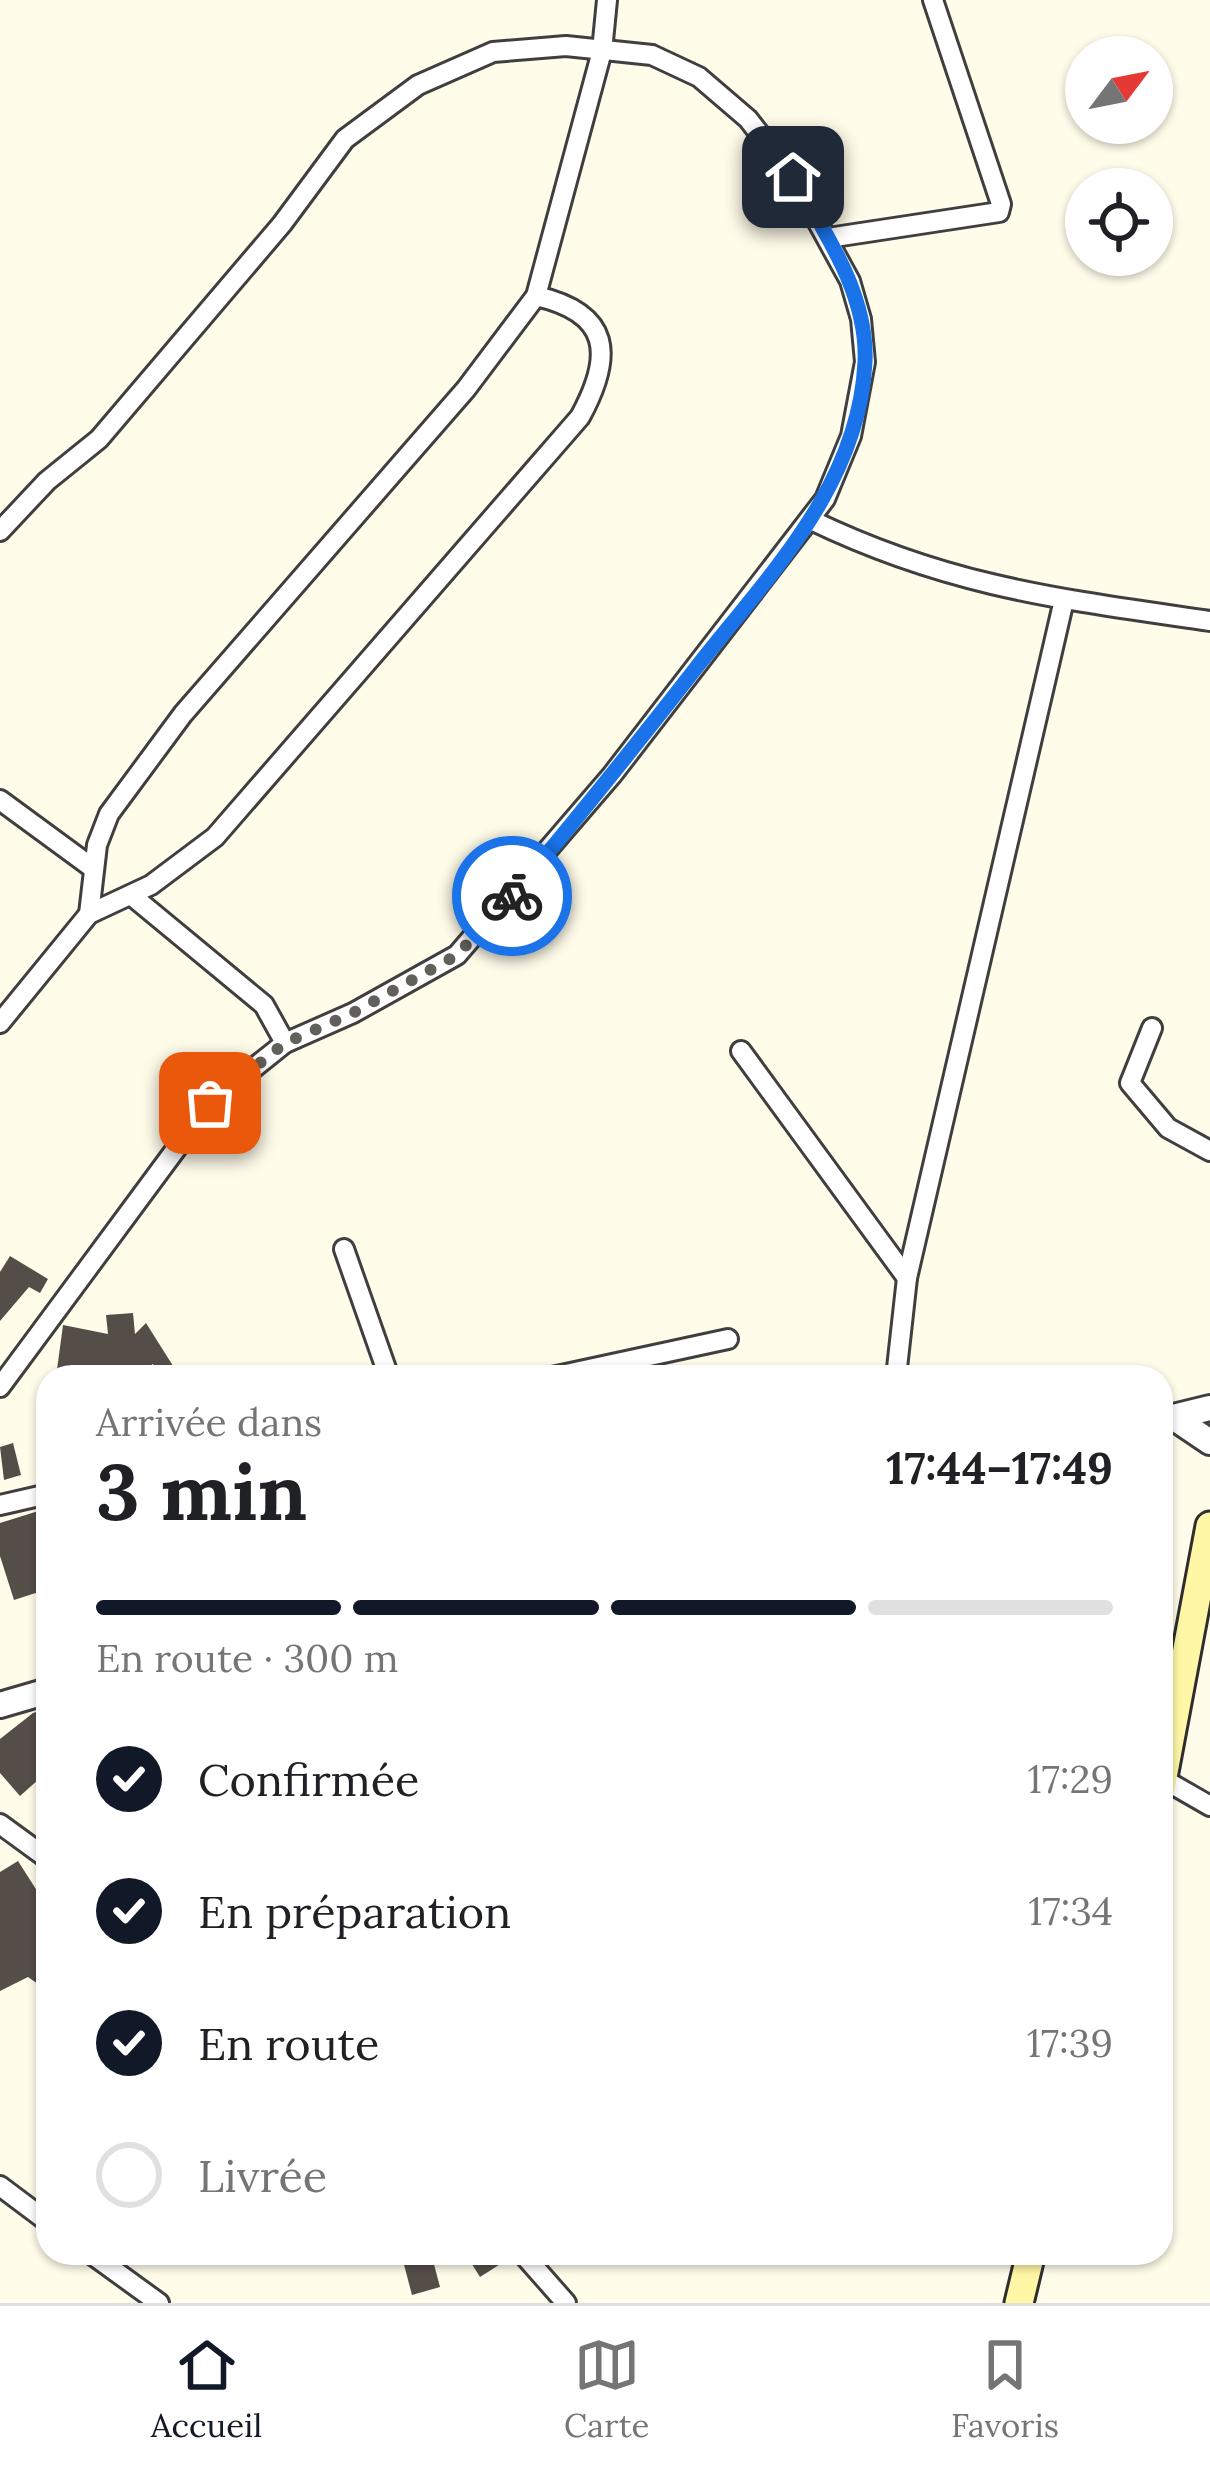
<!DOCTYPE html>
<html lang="fr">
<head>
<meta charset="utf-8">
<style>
  :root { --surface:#fff; --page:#f2f2f2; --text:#202124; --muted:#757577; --line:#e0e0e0; --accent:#111827 }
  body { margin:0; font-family:Lora,serif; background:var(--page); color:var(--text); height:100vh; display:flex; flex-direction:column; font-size:45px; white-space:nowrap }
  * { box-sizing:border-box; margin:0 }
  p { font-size:39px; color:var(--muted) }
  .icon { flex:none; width:66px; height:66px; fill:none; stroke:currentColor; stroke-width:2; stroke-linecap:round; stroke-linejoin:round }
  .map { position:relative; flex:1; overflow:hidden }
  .drawer { position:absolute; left:36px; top:1365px; width:1137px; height:900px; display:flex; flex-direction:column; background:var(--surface); border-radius:36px; box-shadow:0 3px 9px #0004 }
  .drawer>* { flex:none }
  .needle { width:78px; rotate:58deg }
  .tools { position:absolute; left:1065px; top:36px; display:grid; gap:24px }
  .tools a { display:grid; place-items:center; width:108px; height:108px; border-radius:50%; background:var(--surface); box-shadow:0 3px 9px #0004; font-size:60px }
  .pin { position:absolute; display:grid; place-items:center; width:102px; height:102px; color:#fff; margin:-51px; border-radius:24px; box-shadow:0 6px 18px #0006 }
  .courier { position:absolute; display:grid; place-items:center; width:120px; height:120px; margin:-60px; border:9px solid #1a73e8; border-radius:50%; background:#fff; color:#222; box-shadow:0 3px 15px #0007 }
  .head em { font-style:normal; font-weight:800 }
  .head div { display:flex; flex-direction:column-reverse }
  .head { display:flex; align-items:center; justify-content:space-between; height:204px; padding:0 60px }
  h1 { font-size:78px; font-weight:800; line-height:90px }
  .bar { display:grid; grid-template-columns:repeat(4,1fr); gap:18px 12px; align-content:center; height:144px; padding:0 60px }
  .bar i { height:15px; border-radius:9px; background:var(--line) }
  .bar .active { background:var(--accent) }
  .bar p { grid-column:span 4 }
  ol { padding:0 60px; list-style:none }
  li { display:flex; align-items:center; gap:36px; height:132px }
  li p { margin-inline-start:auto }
  li .icon { padding:12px; border-radius:50%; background:var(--accent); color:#fff; stroke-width:4 }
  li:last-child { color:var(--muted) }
  li i { width:66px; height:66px; border:6px solid var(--line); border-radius:50% }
  .menu { display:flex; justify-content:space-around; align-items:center; height:168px; border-top:3px solid var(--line); background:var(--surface); font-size:33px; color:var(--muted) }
  .menu a { display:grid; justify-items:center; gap:6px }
  .menu .active { color:var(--accent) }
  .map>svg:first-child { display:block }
  .building { fill:#554d48 }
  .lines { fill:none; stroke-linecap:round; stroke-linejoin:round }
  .minor-casing { stroke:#3f3f3f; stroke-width:24 }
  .tertiary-casing { stroke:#3f3f3f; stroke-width:30 }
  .secondary-casing { stroke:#2e2e2e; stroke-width:33 }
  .minor { stroke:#fff; stroke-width:18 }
  .tertiary { stroke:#fff; stroke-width:24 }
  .secondary { stroke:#fff7a5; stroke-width:27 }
  .done { stroke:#61605a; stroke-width:12; stroke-dasharray:0 21.6 }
  .route { stroke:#1a73e8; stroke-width:15 }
</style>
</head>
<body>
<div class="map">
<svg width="1210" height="2303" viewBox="0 0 1210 2303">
  <rect width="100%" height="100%" fill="#fffcea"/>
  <g class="building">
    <polygon points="10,1256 48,1279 40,1293 29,1287 0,1321 0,1272"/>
    <polygon points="133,1313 135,1334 146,1323 180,1377 152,1364 151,1377 56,1377 63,1325 108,1334 106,1315"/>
    <polygon points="13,1443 21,1475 4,1480 0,1447"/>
    <polygon points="48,1508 48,1589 14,1600 0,1556 0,1523"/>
    <polygon points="48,1708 48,1771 20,1796 0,1773 0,1739 33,1713"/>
    <polygon points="18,1861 48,1908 48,1991 28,1977 0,1991 0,1872"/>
    <polygon points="431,2253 440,2287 412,2295 402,2257"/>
    <polygon points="465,2253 496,2253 502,2263 480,2277"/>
  </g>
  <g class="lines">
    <g class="minor-casing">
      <g id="minor">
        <polyline points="828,238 999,212 1001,204 933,0"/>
        <path d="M811 520C950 587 1060 599 1210 621"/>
        <polyline points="0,531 47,481 99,439 282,224 345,139 418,85 493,52 566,46 652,55 699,77 748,119 793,177 850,281 861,319 865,362 851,436 825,499 612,775 457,955 353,1013 285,1043 210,1103 0,1387"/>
        <polyline points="0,800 94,869"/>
        <polyline points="131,895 264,1005 285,1043"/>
        <polyline points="89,914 97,845 109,814 183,714 466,389 536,296 602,51 607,0"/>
        <path d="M0 1023 89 914 151 885 215 837 580 417C614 355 611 313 536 296"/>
        <polyline points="1152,1028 1130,1083 1168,1128 1210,1151"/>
        <polyline points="741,1051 907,1278"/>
        <polyline points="344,1249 389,1377"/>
        <polyline points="552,1377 728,1339"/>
        <polyline points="896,1377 907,1278 1064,600"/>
        <polyline points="0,1505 48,1494"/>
        <polyline points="1163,1779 1210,1806"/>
        <polyline points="0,1824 48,1859"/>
        <polyline points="0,2186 48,2222"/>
        <polyline points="90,2253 159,2303"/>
        <polyline points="522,2253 566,2303"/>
      </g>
    </g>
    <g class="tertiary-casing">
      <g id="tertiary">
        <polyline points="1173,1417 1210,1442"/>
        <polyline points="1161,1420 1210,1408"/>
        <polyline points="0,1705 48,1691"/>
      </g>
    </g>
    <g class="secondary-casing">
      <g id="secondary">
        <polyline points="1161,1788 1210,1526"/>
        <polyline points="1019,2303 1031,2253"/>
      </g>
    </g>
    <use href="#minor" class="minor"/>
    <use href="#tertiary" class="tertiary"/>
    <use href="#secondary" class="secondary"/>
  </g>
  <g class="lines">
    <polyline class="done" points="210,1103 285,1043 353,1013 457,955 512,896"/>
    <path class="route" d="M512 896C575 821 636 745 696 668 768 576 859 486 865 362 868 294 825 233 793 177"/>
  </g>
</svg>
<div class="tools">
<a><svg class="needle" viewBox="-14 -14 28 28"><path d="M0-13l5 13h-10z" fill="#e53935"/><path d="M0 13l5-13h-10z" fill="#757577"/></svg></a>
<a><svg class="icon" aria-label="locate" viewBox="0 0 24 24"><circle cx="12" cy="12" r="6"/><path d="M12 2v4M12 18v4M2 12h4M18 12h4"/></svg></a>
</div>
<div class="pin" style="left:210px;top:1103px;background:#ea580c"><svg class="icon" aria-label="bag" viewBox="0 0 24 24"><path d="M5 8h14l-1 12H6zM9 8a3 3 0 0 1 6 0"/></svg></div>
<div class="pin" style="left:793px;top:177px;background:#1f2937"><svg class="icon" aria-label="home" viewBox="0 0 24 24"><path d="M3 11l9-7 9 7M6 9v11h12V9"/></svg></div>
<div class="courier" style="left:512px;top:896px"><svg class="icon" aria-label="bike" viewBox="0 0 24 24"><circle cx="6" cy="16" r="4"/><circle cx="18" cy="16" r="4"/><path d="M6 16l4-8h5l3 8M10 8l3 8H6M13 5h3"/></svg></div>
<section class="drawer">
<div class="head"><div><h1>3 min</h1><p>Arrivée dans</p></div><em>17:44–17:49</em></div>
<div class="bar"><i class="active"></i><i class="active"></i><i class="active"></i><i></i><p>En route · 300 m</p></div>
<ol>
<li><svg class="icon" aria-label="check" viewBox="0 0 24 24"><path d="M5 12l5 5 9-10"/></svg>Confirmée<p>17:29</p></li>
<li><svg class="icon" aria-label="check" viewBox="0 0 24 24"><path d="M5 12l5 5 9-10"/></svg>En préparation<p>17:34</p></li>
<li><svg class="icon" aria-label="check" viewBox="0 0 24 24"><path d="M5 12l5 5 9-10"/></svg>En route<p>17:39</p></li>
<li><i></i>Livrée</li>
</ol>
</section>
</div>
<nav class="menu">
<a class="active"><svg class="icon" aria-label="home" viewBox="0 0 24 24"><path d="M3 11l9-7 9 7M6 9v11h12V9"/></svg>Accueil</a>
<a><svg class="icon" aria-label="map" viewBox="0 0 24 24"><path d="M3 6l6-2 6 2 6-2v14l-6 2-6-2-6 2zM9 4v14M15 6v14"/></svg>Carte</a>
<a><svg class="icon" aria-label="saved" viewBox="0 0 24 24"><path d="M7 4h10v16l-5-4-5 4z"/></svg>Favoris</a>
</nav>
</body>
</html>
